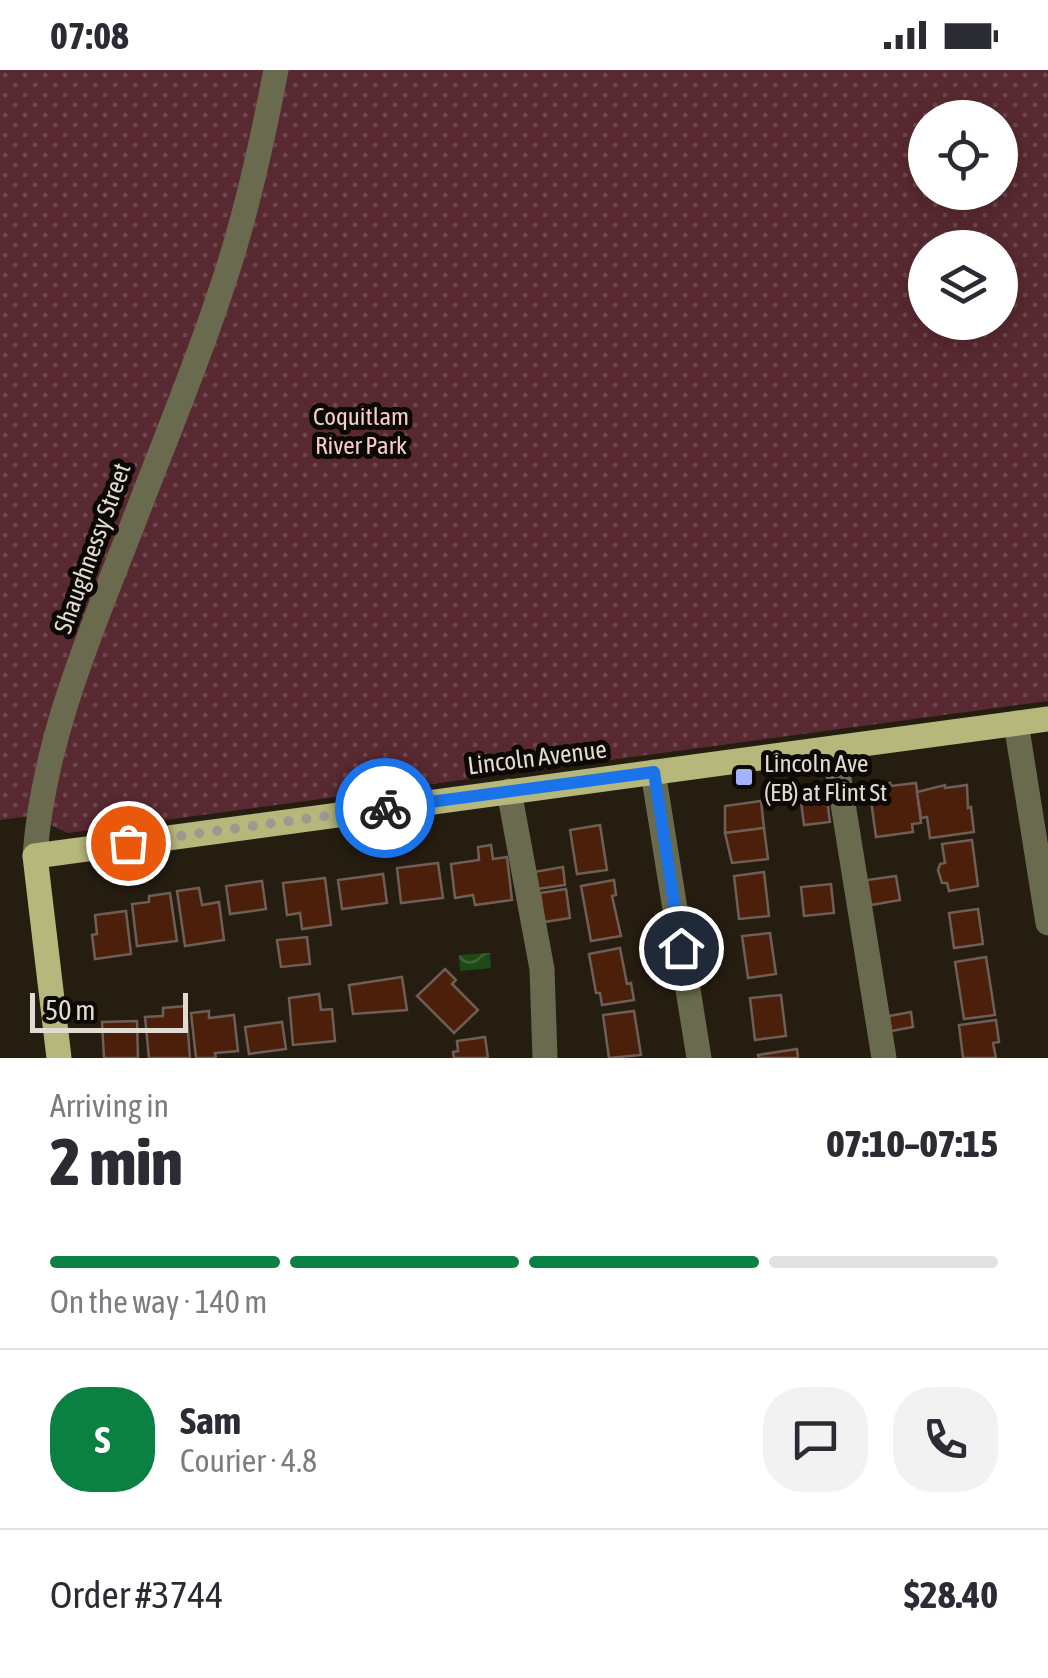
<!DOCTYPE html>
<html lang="en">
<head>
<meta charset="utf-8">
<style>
  :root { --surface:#fff; --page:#f2f2f3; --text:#2b2b33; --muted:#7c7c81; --line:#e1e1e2; --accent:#0b8043 }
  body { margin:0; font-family:"Asap Condensed",sans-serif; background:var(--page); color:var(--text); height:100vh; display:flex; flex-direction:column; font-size:38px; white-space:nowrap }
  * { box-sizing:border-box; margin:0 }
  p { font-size:32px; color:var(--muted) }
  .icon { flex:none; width:55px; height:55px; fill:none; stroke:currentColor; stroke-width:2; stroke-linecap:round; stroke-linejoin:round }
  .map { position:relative; height:988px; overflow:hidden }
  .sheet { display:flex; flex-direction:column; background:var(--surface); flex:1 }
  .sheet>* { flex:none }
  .controls { position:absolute; left:908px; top:30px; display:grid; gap:20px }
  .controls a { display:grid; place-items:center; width:110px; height:110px; border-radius:50%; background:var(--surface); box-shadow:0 5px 25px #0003; font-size:50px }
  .scale { position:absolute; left:30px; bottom:25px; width:158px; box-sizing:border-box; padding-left:10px; border:5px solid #e1dbd3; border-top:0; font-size:28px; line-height:35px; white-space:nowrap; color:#e1dbd3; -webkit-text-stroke:8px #0c0804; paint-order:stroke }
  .pin { position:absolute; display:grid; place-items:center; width:85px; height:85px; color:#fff; margin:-42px; border:5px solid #fff; border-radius:50%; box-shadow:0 2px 10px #0007 }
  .courier { position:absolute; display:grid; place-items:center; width:100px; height:100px; margin:-50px; border:8px solid #1a73e8; border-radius:50%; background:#fff; color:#222; box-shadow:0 2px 12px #0007 }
  .overview em { font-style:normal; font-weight:800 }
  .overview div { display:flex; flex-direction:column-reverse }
  .overview { display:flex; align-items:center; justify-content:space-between; height:170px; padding:0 50px }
  h1 { font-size:65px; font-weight:800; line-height:75px }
  .bar { display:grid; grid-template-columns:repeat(4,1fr); gap:15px 10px; align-content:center; height:120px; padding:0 50px }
  .bar i { height:12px; border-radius:8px; background:var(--line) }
  .bar .active { background:var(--accent) }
  .bar p { grid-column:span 4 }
  .line { display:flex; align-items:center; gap:25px; padding:0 50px; border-top:2px solid var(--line) }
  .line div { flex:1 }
  .round { display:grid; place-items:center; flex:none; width:105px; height:105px; border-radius:40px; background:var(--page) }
  .status { display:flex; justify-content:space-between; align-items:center; height:70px; padding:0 50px; background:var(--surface); direction:ltr }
  .status svg { height:28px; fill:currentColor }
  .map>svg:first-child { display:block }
  .park { fill:url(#park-dots); fill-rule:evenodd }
  .water { fill:url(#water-waves) }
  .building { fill:#4c1f0a; stroke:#6f5e56; stroke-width:2.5 }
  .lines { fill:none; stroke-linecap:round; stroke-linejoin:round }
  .minor { stroke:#6a6a4e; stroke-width:25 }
  .major { stroke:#b6b77b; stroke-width:25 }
  .done { stroke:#a0988f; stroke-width:10; stroke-dasharray:0 18 }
  .route { stroke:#1a73e8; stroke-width:12 }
  .poi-dot { fill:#a1b3fd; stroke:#0c0804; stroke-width:4 }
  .labels { text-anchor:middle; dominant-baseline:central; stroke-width:10; stroke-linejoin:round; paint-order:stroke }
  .park-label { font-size:25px; fill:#f7cbd0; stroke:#0c0804 }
  .street-label { font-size:25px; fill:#e1dbd3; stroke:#0c0804 }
  .poi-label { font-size:25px; fill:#e1dbd3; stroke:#0c0804; text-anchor:start }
</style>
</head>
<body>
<div class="status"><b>07:08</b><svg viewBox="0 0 49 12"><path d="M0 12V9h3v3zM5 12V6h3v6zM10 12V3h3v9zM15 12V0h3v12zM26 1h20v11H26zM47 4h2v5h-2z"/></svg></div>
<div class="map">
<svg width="1048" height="988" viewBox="0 0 1048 988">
  <defs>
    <pattern id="park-dots" width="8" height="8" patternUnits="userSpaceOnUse" patternTransform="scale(2.5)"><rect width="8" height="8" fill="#592931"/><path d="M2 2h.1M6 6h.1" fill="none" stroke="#71474e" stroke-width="1.8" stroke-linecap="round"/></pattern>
    <pattern id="water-waves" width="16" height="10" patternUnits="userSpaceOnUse" patternTransform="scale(2.5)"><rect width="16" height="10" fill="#1d4a17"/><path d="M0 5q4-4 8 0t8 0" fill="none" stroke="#3e6438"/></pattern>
  </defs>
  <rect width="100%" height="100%" fill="#261d11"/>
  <path class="park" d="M0 0H1048V631L68 763 31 746 0 750ZM925 48H1000V122H925ZM925 178H1000V252H925Z"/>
  <polygon class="water" points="490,883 491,898 460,901 459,885"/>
  <g class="building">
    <polygon points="890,713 891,716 916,713 921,753 912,754 913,762 876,767 869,716"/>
    <polygon points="945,715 945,718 967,715 968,738 971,737 974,762 930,768 927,747 921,748 917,722"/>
    <polygon points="827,729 830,752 804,755 801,732"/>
    <polygon points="761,731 764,758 725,763 725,736"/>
    <polygon points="600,755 607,800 577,804 570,760"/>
    <polygon points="764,758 768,789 732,793 725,763"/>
    <polygon points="972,770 978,816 949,821 947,813 942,813 938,800 940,794 945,793 942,774"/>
    <polygon points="491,775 493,789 507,787 512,830 475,835 473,825 455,828 451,794 479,790 478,777"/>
    <polygon points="438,793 443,828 401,833 397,798"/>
    <polygon points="563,797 565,815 537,819 534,802"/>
    <polygon points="764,802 769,846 739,849 734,806"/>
    <polygon points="383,804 387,833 342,839 338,810"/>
    <polygon points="896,806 900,830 871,835 867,810"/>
    <polygon points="325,808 331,855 302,859 300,843 287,845 283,813"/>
    <polygon points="614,810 616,825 612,826 621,866 591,871 581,816"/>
    <polygon points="262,811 266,839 230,844 226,816"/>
    <polygon points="831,814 834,843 804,846 801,817"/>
    <polygon points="199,818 202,835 219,832 224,870 185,876 177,821"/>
    <polygon points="566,819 570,848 544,852 540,823"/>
    <polygon points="170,823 177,871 137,876 132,834 149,832 149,826"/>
    <polygon points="978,839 983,874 954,878 949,843"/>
    <polygon points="126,841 131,884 95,889 92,865 97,864 95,845"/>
    <polygon points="770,863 776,904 748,908 742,866"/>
    <polygon points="307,867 310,894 281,897 277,870"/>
    <polygon points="620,878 627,914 631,913 634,930 602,935 600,923 596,923 589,884"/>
    <polygon points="986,887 995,945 964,949 955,892"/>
    <polygon points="445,899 456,910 452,914 478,940 454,963 417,926"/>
    <polygon points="402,907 407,940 353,944 349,915"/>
    <polygon points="319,924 321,940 332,939 335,971 293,975 289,928"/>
    <polygon points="781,925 786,966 755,970 750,928"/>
    <polygon points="186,936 190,988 149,988 145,947 163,946 163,938"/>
    <polygon points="209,941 209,948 234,945 238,981 215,983 216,988 196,988 191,943"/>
    <polygon points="634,941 641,985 609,988 603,945"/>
    <polygon points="911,942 913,957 891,961 889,946"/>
    <polygon points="996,950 999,972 993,973 996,988 963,988 959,955"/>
    <polygon points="137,951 138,988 104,988 102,952"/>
    <polygon points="282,952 286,979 249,984 245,957"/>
    <polygon points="485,967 488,988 454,988 453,982 458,981 457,971"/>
    <polygon points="797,979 798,988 759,988 758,985"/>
  </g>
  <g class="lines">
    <g class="minor">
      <polyline points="1016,653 1048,853"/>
      <polyline points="834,678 884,988"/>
      <polyline points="653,702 699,988"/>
      <polyline points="509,721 542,899 545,988"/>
      <path d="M35 786C43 670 92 559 134 451 162 377 193 304 218 229 244 155 261 77 276 0"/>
    </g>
    <polyline class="major" points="59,988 35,786 1048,649"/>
  </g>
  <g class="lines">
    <polyline class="done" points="128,773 385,738"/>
    <polyline class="route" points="385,738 654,702 681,878"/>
  </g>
  <rect class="poi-dot" x="734" y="697" width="20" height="20" rx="5"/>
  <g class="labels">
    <g class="park-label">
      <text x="361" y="346">Coquitlam<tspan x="361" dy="29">River Park</tspan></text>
    </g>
    <g class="street-label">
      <text transform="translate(92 478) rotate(-70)">Shaughnessy Street</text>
      <text transform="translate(537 687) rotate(-7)">Lincoln Avenue</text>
    </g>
    <g class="poi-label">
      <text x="764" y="693">Lincoln Ave<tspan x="764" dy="29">(EB) at Flint St</tspan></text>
    </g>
  </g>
</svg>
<div class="controls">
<a><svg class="icon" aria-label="locate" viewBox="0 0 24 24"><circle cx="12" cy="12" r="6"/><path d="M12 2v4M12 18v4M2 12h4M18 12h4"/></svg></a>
<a><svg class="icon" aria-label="layers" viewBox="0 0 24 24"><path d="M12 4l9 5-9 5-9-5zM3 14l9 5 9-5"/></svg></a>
</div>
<div class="scale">50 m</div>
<div class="pin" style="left:128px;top:773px;background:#ea580c"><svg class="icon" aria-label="bag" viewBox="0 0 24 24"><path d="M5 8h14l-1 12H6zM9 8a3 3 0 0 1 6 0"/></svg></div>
<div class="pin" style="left:681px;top:878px;background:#1f2937"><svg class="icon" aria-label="home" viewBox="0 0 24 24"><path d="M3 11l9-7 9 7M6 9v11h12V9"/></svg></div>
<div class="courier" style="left:385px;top:738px"><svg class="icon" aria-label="bike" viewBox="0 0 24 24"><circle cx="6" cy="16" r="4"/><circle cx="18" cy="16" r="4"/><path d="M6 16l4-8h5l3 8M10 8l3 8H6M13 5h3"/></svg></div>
</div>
<section class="sheet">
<div class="overview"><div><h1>2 min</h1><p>Arriving in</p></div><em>07:10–07:15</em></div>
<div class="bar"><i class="active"></i><i class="active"></i><i class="active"></i><i></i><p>On the way · 140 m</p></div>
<div class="line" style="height:180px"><b class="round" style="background:var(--accent);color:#fff">S</b><div><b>Sam</b><p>Courier · 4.8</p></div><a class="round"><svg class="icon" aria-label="chat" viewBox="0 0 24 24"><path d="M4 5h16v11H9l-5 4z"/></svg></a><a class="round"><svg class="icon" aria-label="phone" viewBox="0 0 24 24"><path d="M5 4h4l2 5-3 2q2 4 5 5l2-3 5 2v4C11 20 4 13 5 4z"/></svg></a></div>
<div class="line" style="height:130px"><div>Order #3744</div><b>$28.40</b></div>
</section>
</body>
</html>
